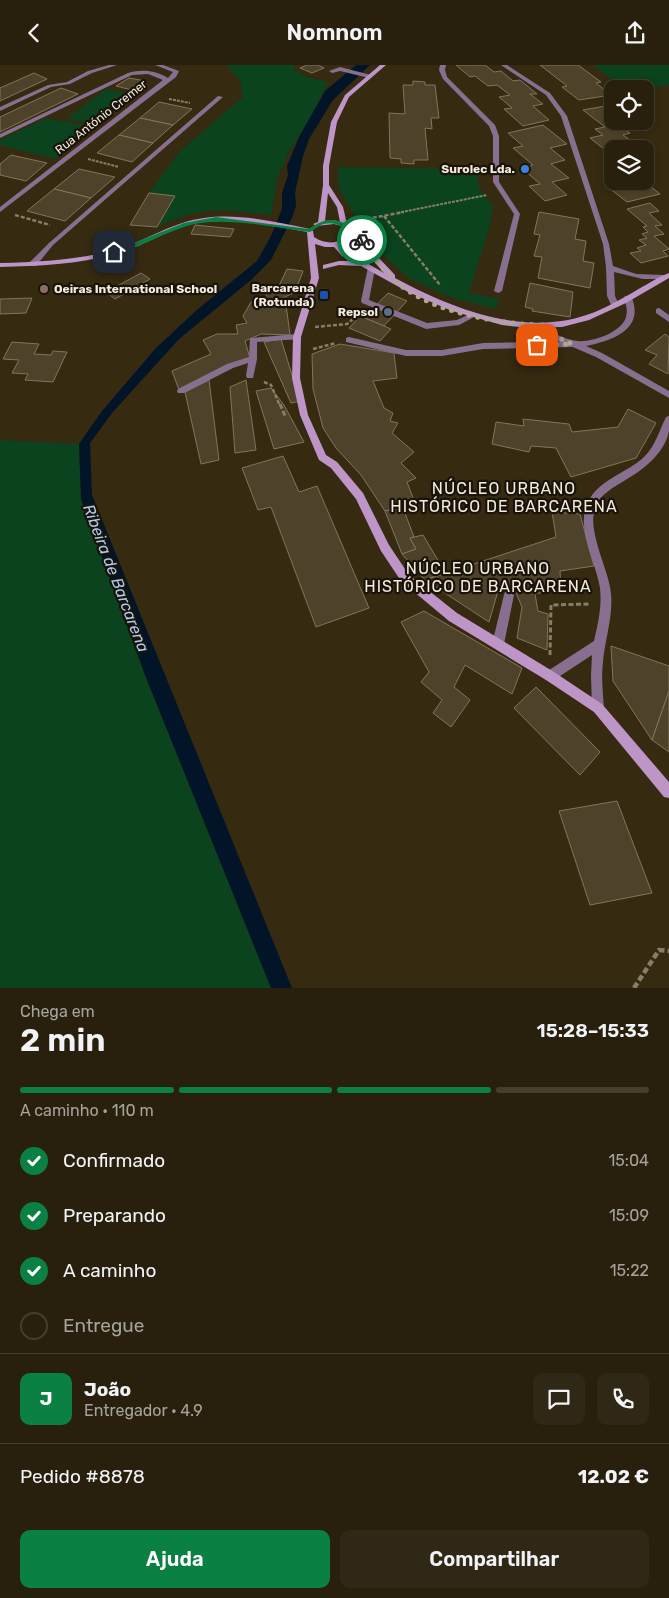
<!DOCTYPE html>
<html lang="pt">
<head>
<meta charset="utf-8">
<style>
  :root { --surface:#28200d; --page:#302816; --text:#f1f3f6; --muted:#a5a39d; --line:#443e2e; --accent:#0b8043 }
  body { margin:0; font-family:Rubik,sans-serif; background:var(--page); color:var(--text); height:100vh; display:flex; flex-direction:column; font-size:19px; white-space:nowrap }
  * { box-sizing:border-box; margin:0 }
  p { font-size:16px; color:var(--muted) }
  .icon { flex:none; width:28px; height:28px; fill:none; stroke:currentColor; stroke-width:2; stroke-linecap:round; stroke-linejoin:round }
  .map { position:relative; height:923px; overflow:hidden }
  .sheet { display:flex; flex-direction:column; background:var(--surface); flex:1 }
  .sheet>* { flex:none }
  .fabs { position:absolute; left:604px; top:15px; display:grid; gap:10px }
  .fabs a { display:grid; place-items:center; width:50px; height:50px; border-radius:10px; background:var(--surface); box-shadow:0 2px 8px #0003,0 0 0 1px var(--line); font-size:25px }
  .pin { position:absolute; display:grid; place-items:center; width:42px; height:42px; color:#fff; margin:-21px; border-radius:10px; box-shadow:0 2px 8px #0006 }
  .courier { position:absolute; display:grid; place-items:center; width:50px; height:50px; margin:-25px; border:4px solid #0b8043; border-radius:50%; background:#fff; color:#222; box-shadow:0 1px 6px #0007 }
  .summary em { font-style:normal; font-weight:600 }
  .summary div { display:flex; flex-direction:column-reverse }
  .summary { display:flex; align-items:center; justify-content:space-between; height:85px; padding:0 20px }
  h1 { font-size:32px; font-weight:600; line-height:38px }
  .bar { display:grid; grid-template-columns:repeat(4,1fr); gap:8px 5px; align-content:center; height:60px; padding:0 20px }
  .bar i { height:6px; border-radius:4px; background:var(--line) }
  .bar .selected { background:var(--accent) }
  .bar p { grid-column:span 4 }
  .line { display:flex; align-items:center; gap:12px; padding:0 20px; border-top:1px solid var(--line) }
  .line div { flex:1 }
  .round { display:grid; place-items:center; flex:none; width:52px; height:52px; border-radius:10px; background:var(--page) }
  ol { padding:0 20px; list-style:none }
  li { display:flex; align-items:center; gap:15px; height:55px }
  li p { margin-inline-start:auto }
  li .icon { padding:5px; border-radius:50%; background:var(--accent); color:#fff; stroke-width:4 }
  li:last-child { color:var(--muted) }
  li i { width:28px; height:28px; border:2px solid var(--line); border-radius:50% }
  .button { display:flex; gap:10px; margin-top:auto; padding:10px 20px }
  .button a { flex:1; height:58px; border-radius:10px; background:var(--accent); color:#fff; font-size:20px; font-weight:600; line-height:58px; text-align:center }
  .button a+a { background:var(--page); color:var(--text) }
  header { display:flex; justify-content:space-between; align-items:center; height:65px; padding:0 20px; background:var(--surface); font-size:22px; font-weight:600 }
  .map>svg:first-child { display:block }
  .green { fill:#0a431e }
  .water { fill:#011428 }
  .building { fill:#4f422a; stroke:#83755b }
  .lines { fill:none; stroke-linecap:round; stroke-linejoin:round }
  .path-far3 { stroke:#887d69; stroke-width:2; stroke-dasharray:3 1; stroke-linecap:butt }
  .path-far2 { stroke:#887d69; stroke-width:2.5; stroke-dasharray:4 2; stroke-linecap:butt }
  .path-far1 { stroke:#887d69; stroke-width:3; stroke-dasharray:5 2.5; stroke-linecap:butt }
  .path { stroke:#887d69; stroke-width:4.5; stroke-dasharray:6 3; stroke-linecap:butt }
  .lane { fill:#886f8f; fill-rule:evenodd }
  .street { fill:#886f8f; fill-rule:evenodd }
  .secondary { fill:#bd95c7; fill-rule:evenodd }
  .route { fill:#0b8043 }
  .done { stroke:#b1a796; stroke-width:5; stroke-dasharray:0 9 }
  .shop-dot { fill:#3f7fe0; stroke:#191309; stroke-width:2 }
  .education-dot { fill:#8d6e63; stroke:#191309; stroke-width:2 }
  .transit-dot { fill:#1a4fb4; stroke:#191309; stroke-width:2 }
  .service-dot { fill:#5c6f8a; stroke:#191309; stroke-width:2 }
  .labels { text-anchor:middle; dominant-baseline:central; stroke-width:4.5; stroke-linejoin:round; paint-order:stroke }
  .far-street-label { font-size:12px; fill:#f3ebdd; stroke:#191309 }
  .far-poi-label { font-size:12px; font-weight:bold; fill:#f3ebdd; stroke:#191309; text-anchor:end }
  .neighbourhood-label { font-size:16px; letter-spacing:1px; fill:#f3ebdd; stroke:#191309 }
  .water-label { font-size:16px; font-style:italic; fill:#aaccef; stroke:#191309 }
</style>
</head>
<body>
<header><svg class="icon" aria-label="back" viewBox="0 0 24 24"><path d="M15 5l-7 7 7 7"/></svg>Nomnom<svg class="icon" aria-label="share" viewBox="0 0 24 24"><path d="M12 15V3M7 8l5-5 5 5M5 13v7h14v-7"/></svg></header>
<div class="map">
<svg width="669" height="923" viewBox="0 0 669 923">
  <rect width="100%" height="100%" fill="#362a11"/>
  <g class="green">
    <path d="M227 0H295L294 4 306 12 328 17 313 49 289 86 277 114 271 150C222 144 204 141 157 162L175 131 149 128 180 86 243 32 240 16Z"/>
    <polygon points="593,0 669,0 669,20 645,24 625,24"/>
    <polygon points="106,24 136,30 98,60 66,54"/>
    <polygon points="46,53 97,63 54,94 0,80 0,75"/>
    <polygon points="338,102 476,104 479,122 493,142 490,160 469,228 499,234 496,244 450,232 410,214 381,188 349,141 339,124"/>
    <polygon points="0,375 79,379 81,434 145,610 271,923 0,923"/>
  </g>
  <polygon class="water" points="356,0 370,0 333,35 309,74 303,91 295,128 296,141 292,153 271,195 251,215 179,274 112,348 90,378 92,430 292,923 271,923 145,610 81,434 79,379 102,346 156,283 198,244 257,196 271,171 282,144 282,128 288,110 287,101 299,72 325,26"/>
  <g class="building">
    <polygon points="307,0 318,0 324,3 312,8 300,3"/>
    <polygon points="456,0 485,0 494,7 501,6 513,16 520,15 537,29 530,29 543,39 533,41 549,55 523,61 504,44 512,43 499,32 510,30 497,20 488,21 475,11 470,12"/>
    <polygon points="540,0 578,0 601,17 596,18 611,30 579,35 562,22 567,21"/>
    <polygon points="34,8 47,14 0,36 0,23"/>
    <polygon points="129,13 146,16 142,20 147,22 140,27 116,21"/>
    <polygon points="413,16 425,17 425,20 435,20 439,53 431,53 432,64 425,63 428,95 414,95 414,99 401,98 401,94 390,93 389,48 405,49 403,20 413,20"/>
    <polygon points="61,23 78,29 0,67 0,52"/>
    <polygon points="159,37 192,44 173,60 140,53"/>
    <polygon points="611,40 612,56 623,56 626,58 619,60 630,68 623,70 633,77 604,84 590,73 603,70 595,64 605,62 583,45"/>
    <polygon points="140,53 173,60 153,78 119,70"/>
    <polygon points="543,60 567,79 550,83 565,95 551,99 569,113 552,117 567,130 545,136 529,121 540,119 522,103 533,100 513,83 523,81 508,68"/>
    <polygon points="119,70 153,78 132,97 97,88"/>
    <polygon points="11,90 47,98 26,116 0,110 0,99"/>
    <polygon points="79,104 115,112 91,133 54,124"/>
    <polygon points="645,109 653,115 645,117 660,129 627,137 609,123 624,119 620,116 645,116"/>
    <polygon points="54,124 91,133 65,156 27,146"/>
    <polygon points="149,128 175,131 157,162 130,160"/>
    <polygon points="650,138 659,146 649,148 662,160 655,161 664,169 654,171 669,184 663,186 668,191 641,198 630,188 641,186 637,183 646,180 639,175 647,173 642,169 648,167 643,162 647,161 627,144"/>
    <polygon points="539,147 579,154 575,174 586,176 583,196 594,198 590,223 538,213 542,192 534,191 540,170 534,169"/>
    <polygon points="195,160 234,164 230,172 191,169"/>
    <polygon points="287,204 303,206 295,227 285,232 290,270 261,269 245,276 250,293 179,325 172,306 211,289 203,275 217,269 238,269 236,260 247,258 243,251 251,237 268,236 265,226 277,225"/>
    <polygon points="141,208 150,214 115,234 106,227"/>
    <polygon points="530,218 573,227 570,252 532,246 533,244 525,242"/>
    <polygon points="388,228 407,236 384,261 364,253"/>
    <polygon points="32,233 26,248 0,249 0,234"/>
    <polygon points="360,251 384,261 391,264 380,276 349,263"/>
    <polygon points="665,269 669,272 668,309 649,299 657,290 645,285"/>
    <polygon points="281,274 300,336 291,338 264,277"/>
    <polygon points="12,277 39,279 34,289 51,290 53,286 67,287 53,317 25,315 28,309 12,308 19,295 3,294"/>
    <polygon points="340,279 394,288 397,313 373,316 384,343 393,348 390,356 398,358 392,368 414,387 401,398 416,413 407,417 415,438 385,446 361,410 336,383 323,363 313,324 312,289"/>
    <polygon points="209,315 219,395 201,399 185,327"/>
    <polygon points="246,315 256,385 235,388 230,322"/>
    <polygon points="271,323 284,340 304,377 274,384 256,326"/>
    <polygon points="628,344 656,358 636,393 571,412 556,383 531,381 529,387 492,379 496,357 524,361 523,354 569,359 572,367 618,362"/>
    <polygon points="283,391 299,427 317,421 369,543 316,562 271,442 258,445 242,403"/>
    <polygon points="403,443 414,472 410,473 416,484 402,489 385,446"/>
    <polygon points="552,447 580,449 594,501 560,506 561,523 535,529 538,546 548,549 547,585 517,573 522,542 513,521 500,519 489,557 425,515 556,472"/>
    <polygon points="423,470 445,507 425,515 402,489 416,484 410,473"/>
    <polygon points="424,546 522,603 512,629 465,600 454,622 470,635 451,662 433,648 442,635 421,617 429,607 401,557"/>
    <polygon points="611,581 669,601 669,626 652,675 613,616"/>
    <polygon points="536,622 600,687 580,710 514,643"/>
    <polygon points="669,626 669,687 652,675"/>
    <polygon points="617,736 652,828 590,840 559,746"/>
  </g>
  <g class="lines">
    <g class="path-far3">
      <polyline points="169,34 190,38"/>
      <polyline points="88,94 119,102"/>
      <polyline points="397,148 487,130"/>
    </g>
    <g class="path-far2">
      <polyline points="15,150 50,160"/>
      <polyline points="384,151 440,220"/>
      <polyline points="361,155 404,147"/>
      <polyline points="315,262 347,259 358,250"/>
      <polyline points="313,284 336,278"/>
      <polyline points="264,317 271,320 280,341"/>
    </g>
    <g class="path-far1">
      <polyline points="280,339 286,353"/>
      <polyline points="550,590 551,540 590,539"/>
    </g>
    <polyline class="path" points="634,923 659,885 669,886"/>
    <g class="lane">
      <polygon points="340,2 371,10 372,11 369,13 340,6 332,8 329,6"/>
      <polygon points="218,31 223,32 53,180 36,201 30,201 30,197 49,178"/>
      <polygon points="368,202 371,202 375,204 369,235 427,258 457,255 472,248 476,251 459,260 426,264 362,238 361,236"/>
      <polygon points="349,272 406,285 442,285 483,278 572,276 576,279 572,282 483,284 442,291 406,291 346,277 346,273"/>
    </g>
    <g class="street">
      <polygon points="109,0 117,0 92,8 70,19 51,22 0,46 0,42 48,20 67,17 88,6"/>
      <path d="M155 0H163L179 6 176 12 0 147V142L163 15 148 9 132 10 2 72 0 73V69L128 8C142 4 155 5 168 13L173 7Z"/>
      <polygon points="440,0 446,0 445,5 447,12 495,60 499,71 499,117 520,149 502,226 498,228 494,226 514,149 493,117 493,71 489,61 443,14 439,5"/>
      <polygon points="501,0 507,0 550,28 567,51 609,179 613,201 636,209 664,210 667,210 667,214 643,214 614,207 615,231 619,240 618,242 612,242 607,231 606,202 603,179 561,51 546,30"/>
      <path d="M625 231H631C646 264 612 276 586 281L602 288 669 326V333L596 292 547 271 539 260 543 257C548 260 550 265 554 268 559 271 567 274 572 275 587 280 622 268 626 252 628 245 626 240 624 233Z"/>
      <polygon points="659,243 669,250 669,257 656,248 656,244"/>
      <polygon points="297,269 301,272 300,274 257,277 257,294 253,313 247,313 246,311 248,298 233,303 184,328 178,328 177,326 178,324 227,299 249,292 250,273"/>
      <path d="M669 351C669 356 669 361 669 366 665 388 643 405 624 416 614 422 601 429 596 440 586 463 606 499 610 522 615 547 605 572 603 597 601 612 603 628 604 643L602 647 598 649 594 647 592 643 591 610 592 590 554 615 550 617 546 615 544 611 546 607 594 576C598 559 602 541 600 523 596 496 575 464 588 437 598 415 627 408 644 392 656 380 659 366 666 352Z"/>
      <polygon points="509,525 513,527 514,530 504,579 502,583 498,584 494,583 492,579 504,530 505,527"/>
    </g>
    <path class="secondary" d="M380 0H386L349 32 337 57 329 101V120L343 142 347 159 395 210V213C455 245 527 274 595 247 611 240 627 231 642 222 651 217 660 211 669 208V213L626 238 589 255 562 262 528 263 502 260 452 246 408 227 361 201 339 200 323 204V200L339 196H353L342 191 334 182H325L315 179 319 213 301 272 300 313 308 350 326 390 337 397 363 428 389 480 409 510 457 548 554 607 602 639 669 717V733L664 732 594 647 546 615 449 556 401 516 381 486 356 434 331 403 319 395 300 350 292 313 293 272 311 213 307 167C273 161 239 153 204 157 176 160 151 177 125 186 85 199 42 201 0 202V198C39 197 80 195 118 184 147 175 173 157 204 153 239 148 275 157 310 164L313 166 314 172C324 179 342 181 347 167L345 162 334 159 316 161 313 159 318 157 323 120V101L331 57 345 30ZM328 128 337 142 340 157 334 155 325 156ZM352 171 384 208 348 187 340 180 350 174Z"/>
  </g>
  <path class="route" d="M216 152 309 164C331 147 347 156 365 175L360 177C350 167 339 155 324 159 319 160 314 165 310 167 275 163 220 150 187 161 162 169 139 182 114 189L111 187 184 158Z"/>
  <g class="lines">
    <path class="done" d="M362 175C372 191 385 208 400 220 435 248 499 259 543 260L550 269 572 279 537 280"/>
  </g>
  <circle class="shop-dot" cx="525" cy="104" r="5"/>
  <circle class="education-dot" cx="44" cy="224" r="5"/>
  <rect class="transit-dot" x="319" y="225" width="10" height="10" rx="2.5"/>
  <circle class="service-dot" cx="388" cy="247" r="5"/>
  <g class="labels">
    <g class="far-street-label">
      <text transform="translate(101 52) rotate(-38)">Rua António Cremer</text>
    </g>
    <g class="far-poi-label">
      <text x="515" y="104">Surolec Lda.</text>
      <text x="314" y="223">Barcarena<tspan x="314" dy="14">(Rotunda)</tspan></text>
      <text x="54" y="224" text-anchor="start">Oeiras International School</text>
      <text x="378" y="247">Repsol</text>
    </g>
    <g class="neighbourhood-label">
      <text x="504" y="423">NÚCLEO URBANO<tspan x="504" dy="18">HISTÓRICO DE BARCARENA</tspan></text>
      <text x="478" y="503">NÚCLEO URBANO<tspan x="478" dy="18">HISTÓRICO DE BARCARENA</tspan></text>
    </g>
    <g class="water-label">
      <text transform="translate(116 513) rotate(69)">Ribeira de Barcarena</text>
    </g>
  </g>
</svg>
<div class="fabs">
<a><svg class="icon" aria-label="locate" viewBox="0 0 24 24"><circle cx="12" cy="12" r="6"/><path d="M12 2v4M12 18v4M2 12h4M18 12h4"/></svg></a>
<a><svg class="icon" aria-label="layers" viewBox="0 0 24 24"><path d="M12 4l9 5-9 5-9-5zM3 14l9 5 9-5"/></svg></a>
</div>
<div class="pin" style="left:537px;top:280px;background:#ea580c"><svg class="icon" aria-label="bag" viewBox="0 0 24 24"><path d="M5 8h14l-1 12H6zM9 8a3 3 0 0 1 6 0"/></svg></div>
<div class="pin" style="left:114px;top:187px;background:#1f2937"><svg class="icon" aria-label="home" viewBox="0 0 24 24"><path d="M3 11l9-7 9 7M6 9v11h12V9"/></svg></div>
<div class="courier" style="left:362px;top:175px"><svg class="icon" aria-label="bike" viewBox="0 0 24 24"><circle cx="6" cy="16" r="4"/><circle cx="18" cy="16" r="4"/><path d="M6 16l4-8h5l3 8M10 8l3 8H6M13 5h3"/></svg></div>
</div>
<section class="sheet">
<div class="summary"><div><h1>2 min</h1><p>Chega em</p></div><em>15:28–15:33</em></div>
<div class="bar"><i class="selected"></i><i class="selected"></i><i class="selected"></i><i></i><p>A caminho · 110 m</p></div>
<ol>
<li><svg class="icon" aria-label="check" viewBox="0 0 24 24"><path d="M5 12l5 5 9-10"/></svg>Confirmado<p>15:04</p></li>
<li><svg class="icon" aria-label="check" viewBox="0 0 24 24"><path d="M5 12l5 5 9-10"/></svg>Preparando<p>15:09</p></li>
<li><svg class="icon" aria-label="check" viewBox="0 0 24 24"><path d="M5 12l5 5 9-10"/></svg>A caminho<p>15:22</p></li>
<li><i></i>Entregue</li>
</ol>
<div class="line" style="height:90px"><b class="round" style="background:var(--accent);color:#fff">J</b><div><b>João</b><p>Entregador · 4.9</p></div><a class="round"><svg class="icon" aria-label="chat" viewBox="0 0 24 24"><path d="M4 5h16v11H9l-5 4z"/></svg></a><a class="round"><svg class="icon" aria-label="phone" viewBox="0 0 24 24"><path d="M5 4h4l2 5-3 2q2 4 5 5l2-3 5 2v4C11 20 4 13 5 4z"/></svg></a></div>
<div class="line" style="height:65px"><div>Pedido #8878</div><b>12.02 €</b></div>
<div class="button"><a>Ajuda</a><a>Compartilhar</a></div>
</section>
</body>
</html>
